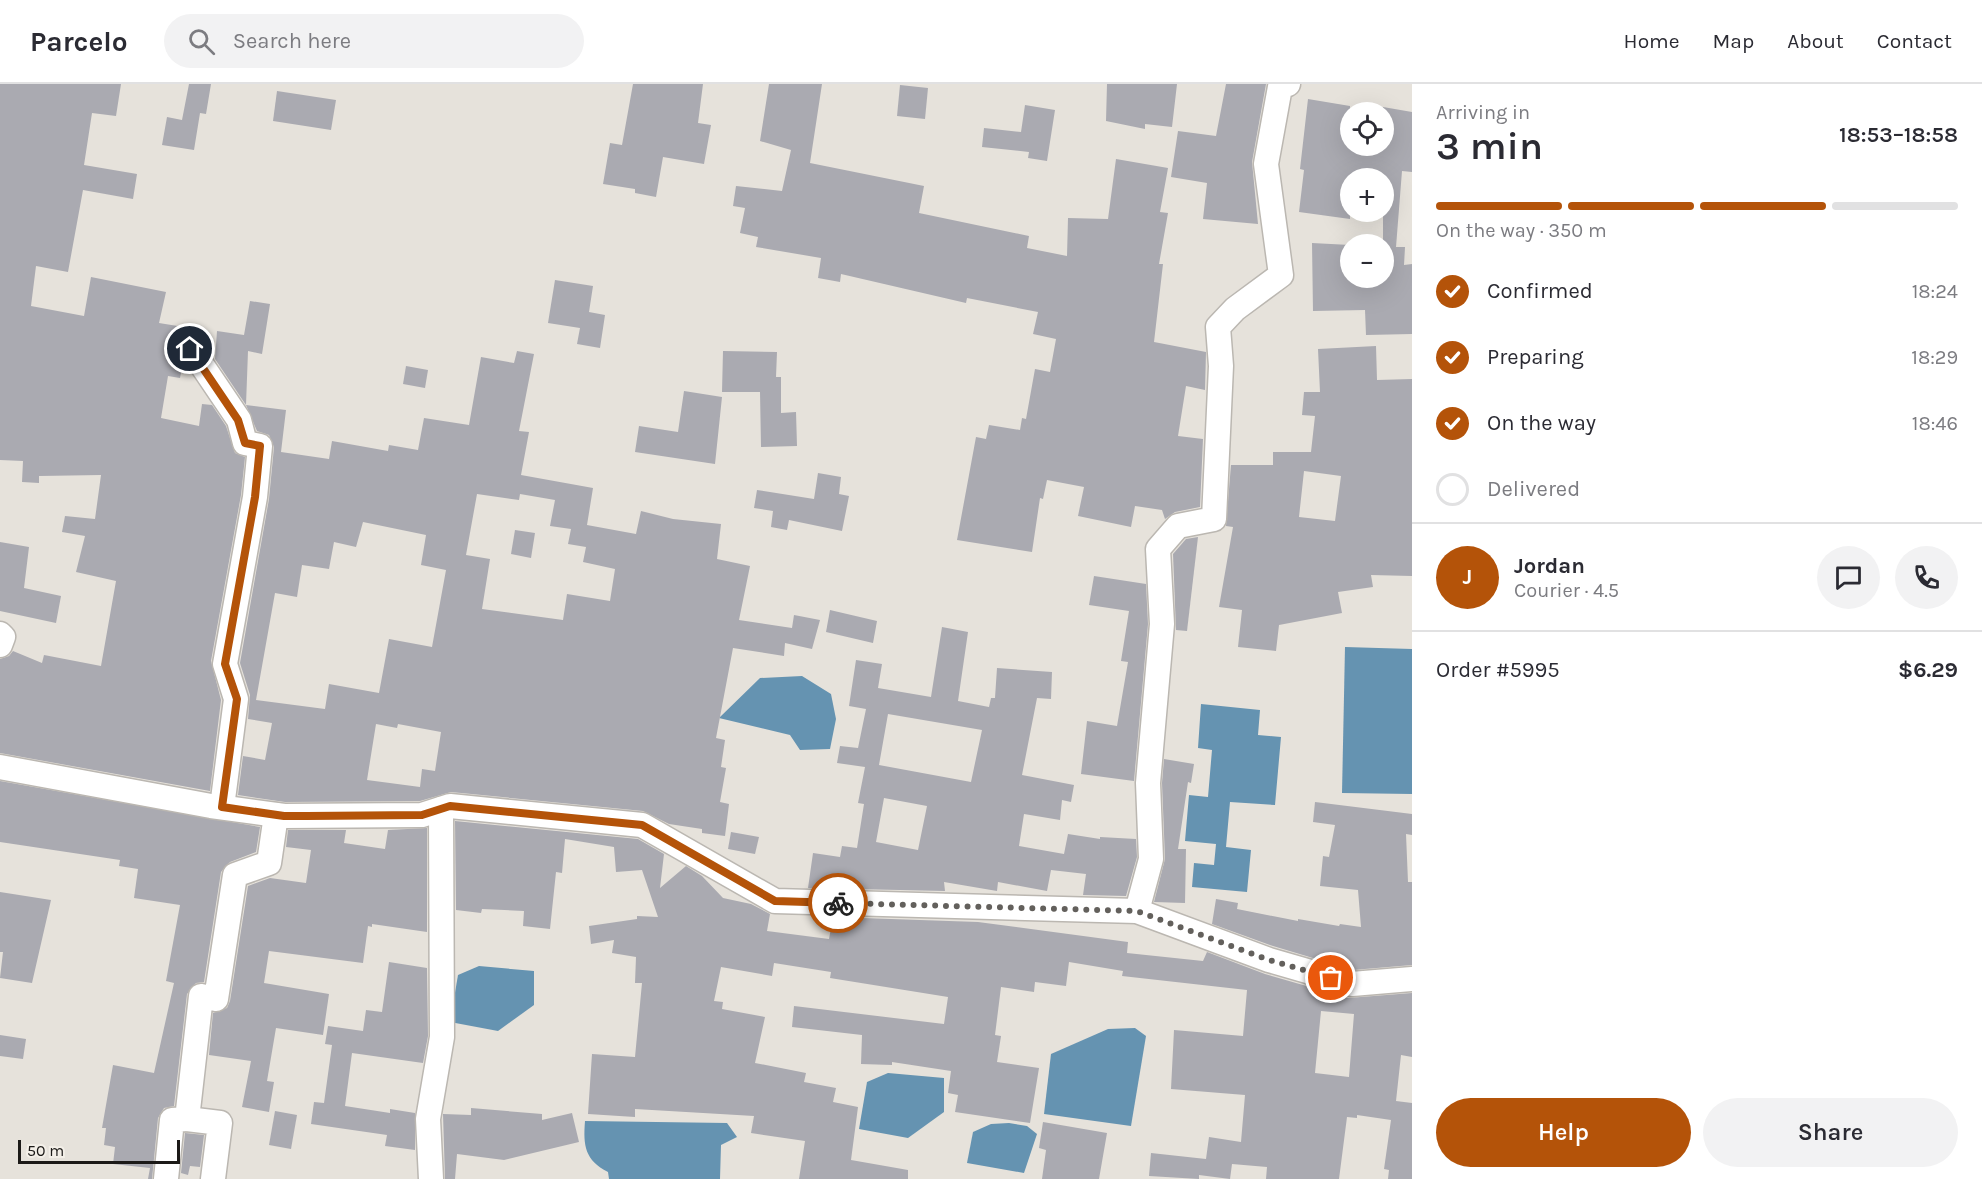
<!DOCTYPE html>
<html lang="en">
<head>
<meta charset="utf-8">
<style>
  :root { --surface:#fff; --page:#f2f2f3; --text:#2b2b33; --muted:#7c7c81; --line:#e1e1e2; --accent:#b45309 }
  body { margin:0; font-family:Karla,sans-serif; background:var(--page); color:var(--text); height:100vh; display:flex; flex-direction:column; font-size:22px; white-space:nowrap }
  * { box-sizing:border-box; margin:0 }
  p { font-size:20px; color:var(--muted) }
  .icon { flex:none; width:33px; height:33px; fill:none; stroke:currentColor; stroke-width:2; stroke-linecap:round; stroke-linejoin:round }
  .map { position:relative; flex:1; overflow:hidden }
  .panel { display:flex; flex-direction:column; background:var(--surface); width:570px }
  .panel>* { flex:none }
  .controls { position:absolute; left:1340px; top:18px; display:grid; gap:12px }
  .controls a { display:grid; place-items:center; width:54px; height:54px; border-radius:50%; background:var(--surface); box-shadow:0 6px 24px #0002; font-size:30px }
  .scale { position:absolute; left:18px; bottom:15px; width:162px; box-sizing:border-box; padding-left:6px; border:3px solid #1c1a18; border-top:0; font-size:16px; line-height:21px; white-space:nowrap; color:#1c1a18; -webkit-text-stroke:4px #f3efe8; paint-order:stroke }
  .pin { position:absolute; display:grid; place-items:center; width:51px; height:51px; color:#fff; margin:-26px; border:3px solid #fff; border-radius:50%; box-shadow:0 2px 6px #0007 }
  .courier { position:absolute; display:grid; place-items:center; width:60px; height:60px; margin:-30px; border:4px solid #b45309; border-radius:50%; background:#fff; color:#222; box-shadow:0 2px 8px #0007 }
  .headline em { font-style:normal; font-weight:600 }
  .headline div { display:flex; flex-direction:column-reverse }
  .headline { display:flex; align-items:center; justify-content:space-between; height:102px; padding:0 24px }
  h1 { font-size:39px; font-weight:600; line-height:45px }
  .bar { display:grid; grid-template-columns:repeat(4,1fr); gap:9px 6px; align-content:center; height:72px; padding:0 24px }
  .bar i { height:8px; border-radius:4px; background:var(--line) }
  .bar .active { background:var(--accent) }
  .bar p { grid-column:span 4 }
  .line { display:flex; align-items:center; gap:15px; padding:0 24px; border-top:2px solid var(--line) }
  .line div { flex:1 }
  .round { display:grid; place-items:center; flex:none; width:63px; height:63px; border-radius:32px; background:var(--page) }
  ol { padding:0 24px; list-style:none }
  li { display:flex; align-items:center; gap:18px; height:66px }
  li p { margin-inline-start:auto }
  li .icon { padding:6px; border-radius:50%; background:var(--accent); color:#fff; stroke-width:4 }
  li:last-child { color:var(--muted) }
  li i { width:33px; height:33px; border:3px solid var(--line); border-radius:50% }
  .primary-button { display:flex; gap:12px; margin-top:auto; padding:12px 24px }
  .primary-button a { flex:1; height:69px; border-radius:36px; background:var(--accent); color:#fff; font-size:24px; font-weight:600; line-height:69px; text-align:center }
  .primary-button a+a { background:var(--page); color:var(--text) }
  header { display:flex; align-items:center; gap:36px; box-sizing:border-box; height:84px; padding:0 30px; background:var(--surface); border-bottom:2px solid var(--line) }
  header strong { font-size:28px }
  nav { display:flex; gap:33px; margin-inline-start:auto; font-size:21px }
  .search { width:420px; height:54px; background:var(--page); display:flex; align-items:center; gap:15px; box-sizing:border-box; padding:0 21px; border-radius:33px; color:var(--muted); font-size:22px }
  main { display:flex; flex:1; min-height:0 }
  .map>svg:first-child { display:block }
  .water { fill:#6593b1 }
  .building { fill:#aaaab1; fill-rule:evenodd }
  .lines { fill:none; stroke-linecap:round; stroke-linejoin:round }
  .minor-casing { stroke:#bbb7b1; stroke-width:27 }
  .minor { stroke:#fff; stroke-width:24 }
  .done { stroke:#63605c; stroke-width:6; stroke-dasharray:0 10.8 }
  .route { stroke:#b45309; stroke-width:8 }
</style>
</head>
<body>
<header>
<strong>Parcelo</strong>
<div class="search"><svg class="icon" aria-label="search" viewBox="0 0 24 24"><circle cx="10" cy="10" r="6"/><path d="M15 15l6 6"/></svg>Search here</div>
<nav><a>Home</a><a>Map</a><a>About</a><a>Contact</a></nav>
</header>
<main>
<div class="map">
<svg width="1412" height="1095" viewBox="0 0 1412 1095">
  <rect width="100%" height="100%" fill="#e6e2db"/>
  <g class="water">
    <polygon points="1345,563 1412,565 1412,710 1342,709"/>
    <polygon points="802,592 831,610 836,635 830,665 800,666 790,651 719,634 760,594"/>
    <polygon points="1201,620 1260,626 1258,651 1281,653 1275,721 1230,718 1226,763 1251,766 1247,808 1192,803 1194,779 1214,781 1216,760 1185,757 1189,711 1208,713 1212,666 1198,664"/>
    <polygon points="479,882 534,887 534,921 498,947 450,938 458,891"/>
    <polygon points="1135,944 1146,952 1131,1042 1044,1030 1051,970 1108,945"/>
    <polygon points="888,989 944,994 944,1028 908,1054 859,1045 867,998"/>
    <path d="M585 1037 727 1039 737 1053 721 1061 720 1095H609L608 1088C585 1076 583 1062 585 1037Z"/>
    <polygon points="1009,1039 1027,1042 1037,1050 1024,1089 967,1079 973,1048 991,1040"/>
  </g>
  <g class="building">
    <polygon points="0,0 121,0 116,32 92,29 84,81 137,90 133,115 83,106 68,188 36,182 31,222 84,232 91,193 166,208 159,239 190,244 188,251 178,259 177,267 183,279 180,294 168,292 161,334 199,342 202,320 212,321 226,342 235,369 245,373 241,411 211,577 221,616 210,707 0,669 0,575 9,572 13,567 42,579 44,571 101,582 116,497 76,488 85,452 62,448 65,432 95,435 101,391 39,392 39,399 22,398 23,377 0,376"/>
    <polygon points="189,0 211,0 206,30 200,29 194,66 162,61 167,33 182,36"/>
    <polygon points="633,0 703,0 698,39 711,41 704,80 663,73 656,113 635,109 635,105 603,100 610,59 622,61"/>
    <polygon points="769,0 822,0 810,79 924,102 919,129 1029,152 1027,164 1067,172 1068,134 1108,135 1116,75 1168,84 1160,128 1168,129 1159,180 1163,180 1154,258 1206,268 1205,306 1186,302 1178,352 1203,355 1200,423 1175,428 1165,435 1162,426 1135,422 1131,443 1078,432 1084,403 1047,396 1043,415 1040,414 1032,468 957,456 976,353 986,355 989,341 1020,346 1022,334 1026,335 1035,285 1050,288 1056,255 1033,250 1038,228 967,214 966,219 841,190 840,198 818,194 821,174 756,163 758,153 740,149 745,124 733,122 736,102 782,107 791,66 760,57"/>
    <polygon points="1107,0 1177,0 1172,43 1145,40 1145,45 1106,37"/>
    <polygon points="1226,0 1266,0 1252,78 1258,140 1203,135 1207,99 1171,93 1178,47 1216,52"/>
    <polygon points="900,1 928,4 925,35 897,32"/>
    <polygon points="277,7 336,16 331,46 273,37"/>
    <polygon points="1308,15 1350,22 1350,62 1383,62 1383,23 1412,28 1412,88 1402,87 1396,163 1405,163 1404,181 1412,180 1412,250 1366,251 1365,226 1313,227 1312,159 1350,161 1350,194 1383,194 1383,94 1350,90 1350,135 1299,128 1304,86 1300,85"/>
    <polygon points="1025,21 1055,26 1047,77 1028,74 1029,68 982,63 984,44 1021,48"/>
    <polygon points="555,196 593,202 589,228 605,231 600,264 577,260 580,244 548,239"/>
    <polygon points="250,217 270,220 262,270 248,267 246,321 215,275 217,247 244,251"/>
    <path d="M1376 262 1377 296 1412 295V492L1371 491 1373 503 1338 508 1342 529 1279 541 1276 567 1238 563 1242 526 1219 523 1233 443 1226 442 1231 381H1273V368H1311L1315 332 1302 331 1304 308H1320L1318 265ZM1304 387 1341 392 1335 437 1299 433Z"/>
    <path d="M517 267 534 270 519 347 529 348 521 391 593 404 587 441 636 450 641 427 673 435 721 440 717 475 750 482 739 536 792 544 794 531 820 536 812 565 785 559 784 572 733 564 716 654 725 656 721 683 726 684 720 718 729 720 725 752 702 749V745L669 740 643 727 451 708 420 717 285 718 238 711 243 672 265 676 272 639 248 635 250 611 240 579 269 415 274 363 269 351 257 347 246 321 286 326 281 368 329 375 332 357 388 367 389 361 418 366 424 334 469 341 481 273 514 279ZM477 410 519 416 520 410 555 416 550 442 571 445 568 460 586 463 583 478 615 485 610 517 567 510 563 536 482 525 490 475 466 471ZM363 438 426 451 421 481 446 486 432 563 389 555 379 609 329 600 325 625 256 616 275 509 297 513 302 481 329 485 334 458 356 463ZM376 640 397 644 398 640 441 648 435 687 422 685 420 703 367 696Z"/>
    <polygon points="723,267 777,268 776,293 781,293 781,329 796,328 797,362 761,363 760,308 722,308"/>
    <polygon points="406,282 428,286 425,304 403,300"/>
    <polygon points="684,307 722,313 715,380 635,368 639,342 678,348"/>
    <polygon points="818,389 841,393 839,410 849,412 842,447 789,436 787,446 771,443 773,427 754,424 757,406 814,415"/>
    <polygon points="515,446 535,449 531,474 511,470"/>
    <polygon points="1198,453 1187,547 1176,546 1173,470 1186,455"/>
    <polygon points="0,458 29,463 24,504 61,512 56,539 0,527"/>
    <polygon points="1094,492 1146,500 1148,540 1134,697 1081,690 1087,637 1117,642 1128,578 1121,577 1129,527 1089,521"/>
    <polygon points="830,526 877,537 873,559 826,548"/>
    <path d="M942 543 968 548 958 617 989 623 991 614H995L997 584 1052 588 1051 615 1037 614 1022 691 1074 701 1071 718 1062 716 1060 736 1024 730 1019 762 1064 770 1068 750 1100 755V753L1136 755 1137 773 1126 812 1083 811 1086 790 1051 786 1047 807 998 798 997 807 944 798 945 807 808 804 813 769 840 773 842 762 857 764 864 720 858 719 865 683 837 679 840 662 858 664 866 625 849 622 856 576 882 580 878 604 931 613ZM888 630 982 646 971 698 879 681ZM884 714 927 722 918 766 876 758Z"/>
    <polygon points="1164,675 1194,680 1191,699 1188,698 1178,765 1186,765 1185,819 1154,818 1165,775 1162,699"/>
    <polygon points="0,697 260,743 256,768 230,778 221,788 204,898 196,899 187,910 174,1022 164,1024 158,1034 152,1095 148,1095 150,1084 113,1080 115,1063 104,1061 106,1044 102,1044 113,981 154,989 174,899 166,897 180,821 134,814 138,785 119,782 120,776 0,758"/>
    <polygon points="1315,718 1412,730 1412,751 1406,750 1408,798 1412,798 1412,881 1353,886 1273,862 1212,840 1216,815 1238,819 1237,825 1298,837 1298,835 1339,842 1340,840 1361,843 1358,806 1320,802 1323,772 1329,773 1335,741 1313,738"/>
    <path d="M455 737 638 755 664 770 660 804 686 782 702 792 723 814 751 820 770 830 767 847 829 855 833 833 978 838 1128 858 1127 869 1203 877 1207 868 1265 890 1348 914 1412 909V973L1401 971 1396 1017 1412 1019V1095H1388L1389 1086 1384 1085 1391 1036 1357 1031V1034L1347 1033 1339 1095H1266L1267 1083 1232 1080 1230 1095 1199 1091V1095L1149 1092 1151 1069 1206 1075 1209 1053 1241 1058 1245 1011 1171 1005 1174 946 1243 952 1247 906 1122 892 1123 887 1069 878 1066 902 1035 898 1034 908 1001 903 995 951 1001 952 997 978 1039 984 1030 1039 955 1028 958 1011 948 1009 951 987 892 978V981L861 980 862 951 792 943 794 922 944 940 948 913 830 894 831 888 774 879 772 892 721 883 714 917 723 918 722 925 765 933 755 979 806 989 804 998 836 1004 833 1018 858 1023 851 1076 908 1086V1095H799L805 1057 751 1049 754 1032 635 1025V1033L588 1030 592 970 635 973 642 899H635L636 873 612 869 614 856 591 860 589 842 637 835V832L658 833 642 786 616 788 614 763 565 755 562 789 556 788 550 845 523 842 524 827 482 825 481 829 456 826ZM1321 927 1354 930 1349 993 1315 989Z"/>
    <polygon points="427,744 427,848 372,840 372,843 368,842 363,879 269,867 264,899 329,910 323,951 276,944 267,997 274,998 269,1028 242,1023 251,977 209,971 213,929 227,924 230,917 248,802 270,794 306,799 311,766 286,763 288,746 346,746 344,759 385,765 388,746"/>
    <polygon points="731,748 759,753 755,770 728,765"/>
    <polygon points="0,808 51,816 32,899 0,894 3,868 0,868"/>
    <polygon points="389,878 427,884 428,952 423,979 352,969 345,1022 390,1029 390,1025 415,1029 415,1066 385,1062 387,1051 311,1040 314,1018 324,1019 332,961 325,960 328,942 363,947 366,926 382,928"/>
    <polygon points="0,951 26,955 23,975 0,972"/>
    <polygon points="471,1024 542,1030 542,1036 572,1029 579,1058 504,1076 457,1070 455,1095 445,1095 443,1030 471,1031"/>
    <polygon points="275,1027 297,1031 291,1065 269,1061"/>
    <polygon points="1043,1038 1107,1049 1099,1095 1042,1095 1046,1066 1039,1064"/>
    <polygon points="185,1049 204,1051 200,1083 190,1082 188,1091 181,1089"/>
  </g>
  <g class="lines">
    <g class="minor-casing">
      <g id="minor">
        <polyline points="191,265 239,336 245,359 260,362 255,413 225,580 236,615 222,723"/>
        <polyline points="0,550 3,553 0,561"/>
        <polyline points="0,683 211,722 284,732 422,731 450,722 642,741 775,817 1137,827 1269,876 1352,900 1412,895"/>
        <polyline points="1137,827 1151,775 1148,699 1162,540 1158,465 1178,442 1214,435 1221,282 1218,243 1235,225 1281,191 1266,80 1280,3 1288,0"/>
        <polyline points="187,1035 220,1039 213,1095"/>
        <polyline points="166,1095 172,1036 187,1035 201,912 216,915 235,791 269,779 276,731"/>
        <polyline points="431,1095 428,1035 442,953 441,725"/>
      </g>
    </g>
    <use href="#minor" class="minor"/>
  </g>
  <g class="lines">
    <polyline class="done" points="838,819 1137,827 1269,876 1331,894"/>
    <polyline class="route" points="190,265 238,336 245,359 260,362 255,413 225,580 237,615 222,723 284,732 307,732 422,731 450,722 642,741 775,817 838,819"/>
  </g>
</svg>
<div class="controls">
<a><svg class="icon" aria-label="locate" viewBox="0 0 24 24"><circle cx="12" cy="12" r="6"/><path d="M12 2v4M12 18v4M2 12h4M18 12h4"/></svg></a>
<a>+</a>
<a>−</a>
</div>
<div class="scale">50 m</div>
<div class="pin" style="left:1331px;top:894px;background:#ea580c"><svg class="icon" aria-label="bag" viewBox="0 0 24 24"><path d="M5 8h14l-1 12H6zM9 8a3 3 0 0 1 6 0"/></svg></div>
<div class="pin" style="left:190px;top:265px;background:#1f2937"><svg class="icon" aria-label="home" viewBox="0 0 24 24"><path d="M3 11l9-7 9 7M6 9v11h12V9"/></svg></div>
<div class="courier" style="left:838px;top:819px"><svg class="icon" aria-label="bike" viewBox="0 0 24 24"><circle cx="6" cy="16" r="4"/><circle cx="18" cy="16" r="4"/><path d="M6 16l4-8h5l3 8M10 8l3 8H6M13 5h3"/></svg></div>
</div>
<section class="panel">
<div class="headline"><div><h1>3 min</h1><p>Arriving in</p></div><em>18:53–18:58</em></div>
<div class="bar"><i class="active"></i><i class="active"></i><i class="active"></i><i></i><p>On the way · 350 m</p></div>
<ol>
<li><svg class="icon" aria-label="check" viewBox="0 0 24 24"><path d="M5 12l5 5 9-10"/></svg>Confirmed<p>18:24</p></li>
<li><svg class="icon" aria-label="check" viewBox="0 0 24 24"><path d="M5 12l5 5 9-10"/></svg>Preparing<p>18:29</p></li>
<li><svg class="icon" aria-label="check" viewBox="0 0 24 24"><path d="M5 12l5 5 9-10"/></svg>On the way<p>18:46</p></li>
<li><i></i>Delivered</li>
</ol>
<div class="line" style="height:108px"><b class="round" style="background:var(--accent);color:#fff">J</b><div><b>Jordan</b><p>Courier · 4.5</p></div><a class="round"><svg class="icon" aria-label="chat" viewBox="0 0 24 24"><path d="M4 5h16v11H9l-5 4z"/></svg></a><a class="round"><svg class="icon" aria-label="phone" viewBox="0 0 24 24"><path d="M5 4h4l2 5-3 2q2 4 5 5l2-3 5 2v4C11 20 4 13 5 4z"/></svg></a></div>
<div class="line" style="height:78px"><div>Order #5995</div><b>$6.29</b></div>
<div class="primary-button"><a>Help</a><a>Share</a></div>
</section>
</main>
</body>
</html>
